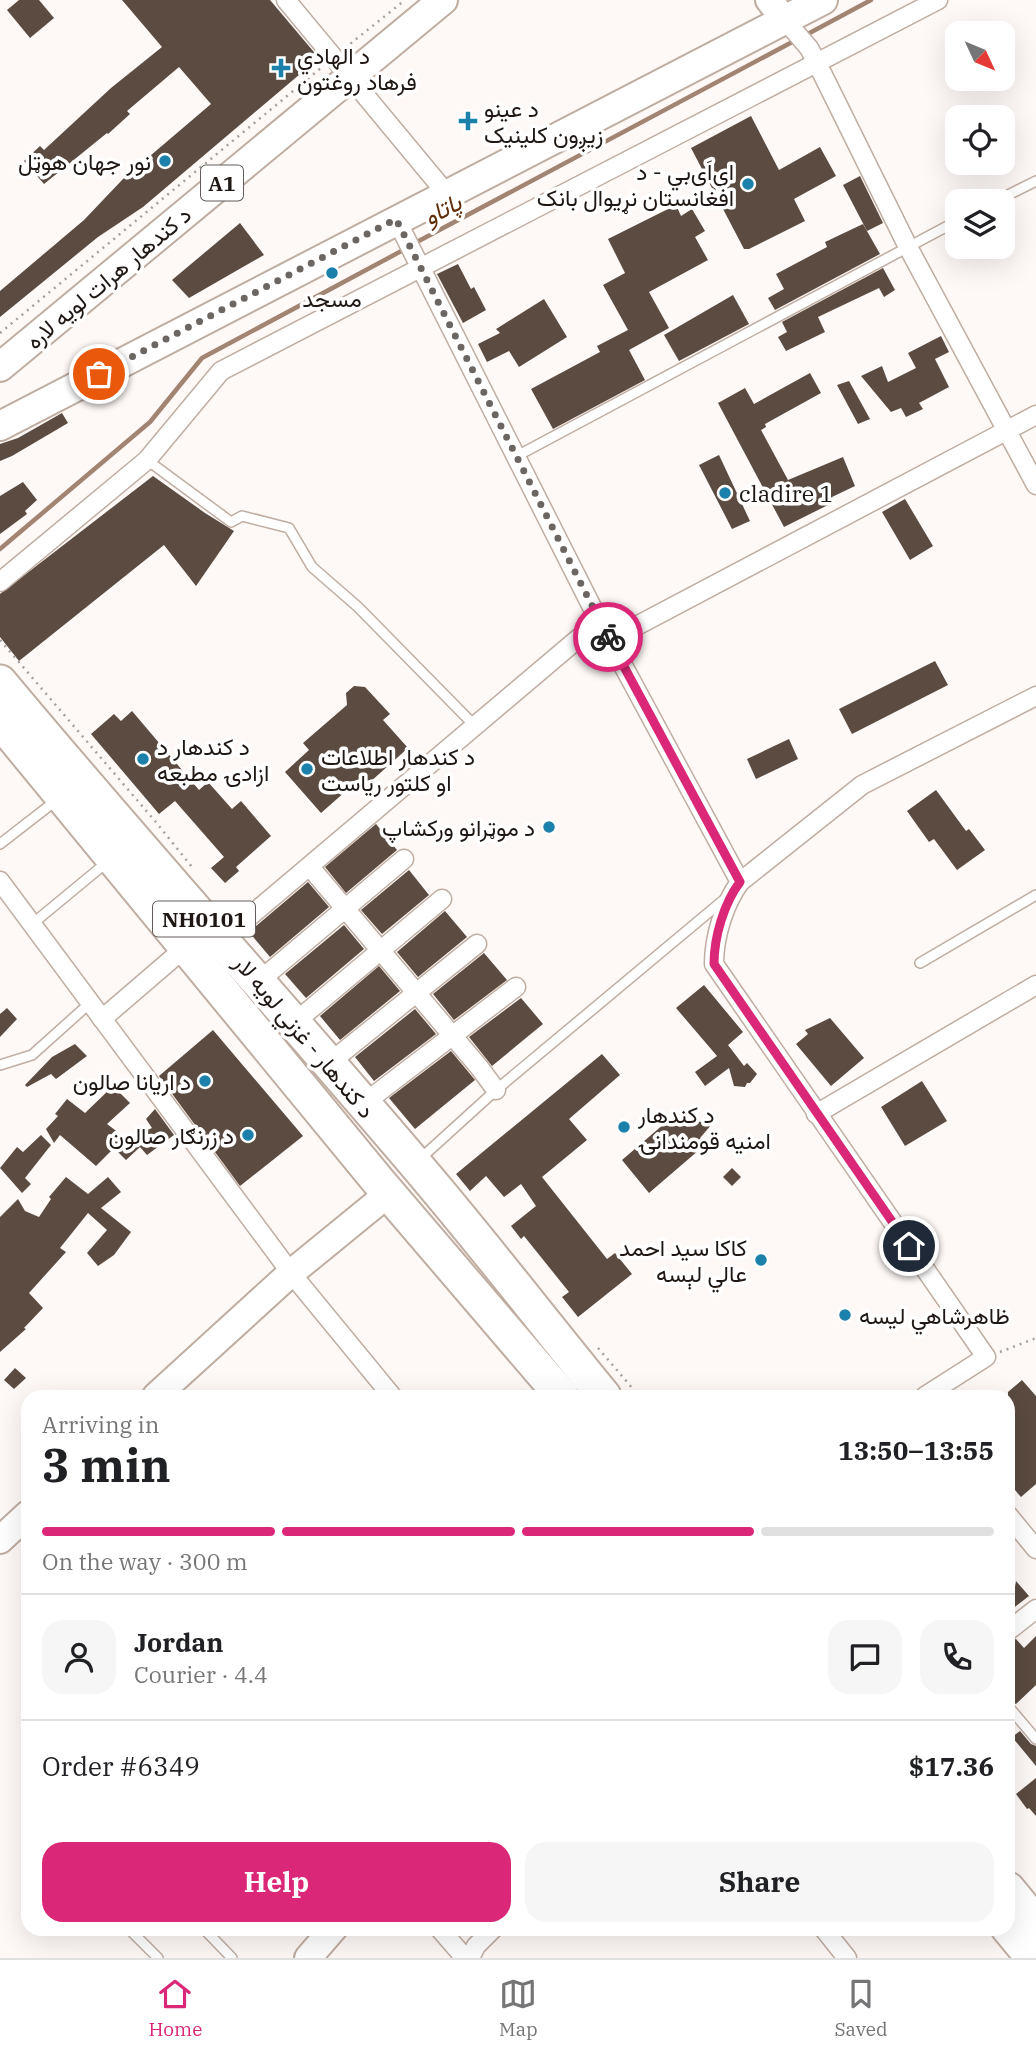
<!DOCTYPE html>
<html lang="en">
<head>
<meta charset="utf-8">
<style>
  :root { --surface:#fff; --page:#f6f6f6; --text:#202124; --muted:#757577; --line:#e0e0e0; --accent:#db2777 }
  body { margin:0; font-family:"IBM Plex Serif",Vazirmatn,serif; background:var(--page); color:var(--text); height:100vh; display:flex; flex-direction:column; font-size:26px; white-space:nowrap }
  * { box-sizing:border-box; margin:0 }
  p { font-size:23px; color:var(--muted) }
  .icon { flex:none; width:38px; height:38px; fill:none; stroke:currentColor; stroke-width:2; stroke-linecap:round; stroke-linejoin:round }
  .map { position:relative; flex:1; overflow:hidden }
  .side { position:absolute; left:21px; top:1390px; width:994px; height:546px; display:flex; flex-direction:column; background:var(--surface); border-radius:21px; box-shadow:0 7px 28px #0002 }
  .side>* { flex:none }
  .needle { width:46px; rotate:134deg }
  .tools { position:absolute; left:945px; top:21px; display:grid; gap:14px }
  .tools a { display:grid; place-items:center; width:70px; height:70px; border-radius:14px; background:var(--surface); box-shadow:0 7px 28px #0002; font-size:35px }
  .pin { position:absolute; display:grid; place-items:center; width:60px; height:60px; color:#fff; margin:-30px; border:4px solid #fff; border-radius:50%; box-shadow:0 2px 7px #0007 }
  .courier { position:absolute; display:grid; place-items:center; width:70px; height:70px; margin:-35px; border:5px solid #db2777; border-radius:50%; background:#fff; color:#222; box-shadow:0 2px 9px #0007 }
  .summary em { font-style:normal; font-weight:700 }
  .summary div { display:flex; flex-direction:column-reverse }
  .summary { display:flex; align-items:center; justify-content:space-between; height:119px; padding:0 21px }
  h1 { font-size:46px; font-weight:700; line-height:52px }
  .bar { display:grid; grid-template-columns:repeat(4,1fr); gap:10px 7px; align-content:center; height:84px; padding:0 21px }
  .bar i { height:9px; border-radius:5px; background:var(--line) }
  .bar .on { background:var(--accent) }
  .bar p { grid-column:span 4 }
  .line { display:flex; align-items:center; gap:18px; padding:0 21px; border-top:2px solid var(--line) }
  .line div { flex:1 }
  .round { display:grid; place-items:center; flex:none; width:74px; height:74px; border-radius:21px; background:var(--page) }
  .primary-button { display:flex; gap:14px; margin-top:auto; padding:14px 21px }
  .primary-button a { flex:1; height:80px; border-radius:21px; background:var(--accent); color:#fff; font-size:28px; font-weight:700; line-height:80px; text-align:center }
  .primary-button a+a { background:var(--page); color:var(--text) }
  .tab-bar { display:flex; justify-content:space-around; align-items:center; height:98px; border-top:2px solid var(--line); background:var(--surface); font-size:19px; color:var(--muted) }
  .tab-bar a { display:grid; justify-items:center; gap:4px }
  .tab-bar .on { color:var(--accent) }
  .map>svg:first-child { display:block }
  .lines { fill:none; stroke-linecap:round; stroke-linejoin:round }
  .stream { stroke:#a18472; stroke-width:4.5 }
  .building { fill:#5b4b41 }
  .lane-casing { stroke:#c0ada2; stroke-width:12 }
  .street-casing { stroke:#c0ada2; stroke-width:21 }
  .secondary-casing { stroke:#c0ada2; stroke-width:30 }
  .primary-casing { stroke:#c0ada2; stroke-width:32 }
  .highway-casing { stroke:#c0ada2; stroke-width:37 }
  .path { stroke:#a7a19e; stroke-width:2.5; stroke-dasharray:2 5; stroke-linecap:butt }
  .lane { stroke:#fff; stroke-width:9 }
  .street { stroke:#fff; stroke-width:18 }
  .secondary { stroke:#fff; stroke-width:26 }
  .primary { stroke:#fff; stroke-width:28 }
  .highway { stroke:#fff; stroke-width:33 }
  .done { stroke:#6c6663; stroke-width:7; stroke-dasharray:0 12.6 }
  .route { stroke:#db2777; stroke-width:9 }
  .poi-dot { fill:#1b81ab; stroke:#fff; stroke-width:2.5 }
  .labels { text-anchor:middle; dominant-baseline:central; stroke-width:7; stroke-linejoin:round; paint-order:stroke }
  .shield { fill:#fff; stroke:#625d5a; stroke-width:2 }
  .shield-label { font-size:21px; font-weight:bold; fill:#1e1713 }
  .poi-label { font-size:23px; fill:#1e1713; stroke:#fff; text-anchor:start }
  .street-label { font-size:23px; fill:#1e1713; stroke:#fff }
  .water-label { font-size:24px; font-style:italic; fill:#5f2d08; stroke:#fff }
</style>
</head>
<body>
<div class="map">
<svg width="1036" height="1958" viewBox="0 0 1036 1958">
  <rect width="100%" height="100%" fill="#fef9f7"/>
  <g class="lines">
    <g class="stream">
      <polyline points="804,36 871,0"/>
      <polyline points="415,243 796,40"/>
      <polyline points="0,549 150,422 202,358 407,248"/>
    </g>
  </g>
  <g class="building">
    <polygon points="19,0 39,0 54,18 30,38 7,10"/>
    <polygon points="122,0 270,0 319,58 143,207 98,237 0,317 0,291 84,220 123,179 211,104 179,67 127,111 130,114 108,134 107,133 44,184 24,161 40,146 44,150 111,88 162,47"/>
    <polygon points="751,116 779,170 820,147 836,176 794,199 805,221 749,249 744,249 691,148"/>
    <polygon points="860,176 883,223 867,231 843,185"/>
    <polygon points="676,205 681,216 692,209 705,231 695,237 708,260 649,292 669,328 629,350 645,380 553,429 531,389 600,352 597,346 628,330 603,285 625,273 608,239"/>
    <polygon points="240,223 264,255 189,298 172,280"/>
    <polygon points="863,224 880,254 775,310 768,298 784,289 776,274 827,247 825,242"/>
    <polygon points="458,264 471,289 474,287 486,310 463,323 437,274"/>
    <polygon points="883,268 895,290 884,297 879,288 818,317 825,332 786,351 778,337 787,332 782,322"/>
    <polygon points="733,295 749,324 679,361 664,335"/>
    <polygon points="544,299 567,337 519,367 509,351 487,362 478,344 500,333 496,329"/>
    <polygon points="941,336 949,352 935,359 949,387 919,403 923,409 906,417 901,408 891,412 861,376 882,366 888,382 916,368 908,353"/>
    <polygon points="810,373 821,393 765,424 766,427 761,430 788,480 843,457 855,486 832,497 834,502 784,527 718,403 745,388 754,404"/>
    <polygon points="849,381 870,419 858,424 837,385"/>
    <polygon points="62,413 68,423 12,456 0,461 0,444 18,438"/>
    <polygon points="719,455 750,521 732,529 699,465"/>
    <polygon points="153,476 205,513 234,531 196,586 164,545 19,661 0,637 0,594"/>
    <polygon points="23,482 37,500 25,511 27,514 0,534 0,496"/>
    <polygon points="905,499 933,546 910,560 882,512"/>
    <polygon points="935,661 948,685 852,734 839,709"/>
    <polygon points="354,686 365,687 390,714 383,720 408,748 369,783 363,776 321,813 285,772 309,750 303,743 347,705 346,693"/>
    <polygon points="132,711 199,790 208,782 232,809 241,801 271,836 236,867 239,871 225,883 211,868 224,857 175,801 159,814 91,734 114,714 121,721"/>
    <polygon points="789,739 798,759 756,779 747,759"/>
    <polygon points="936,790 966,831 969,829 985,850 957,870 934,839 929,842 907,811"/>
    <polygon points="376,824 397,850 346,893 325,867"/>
    <polygon points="409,870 429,895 382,934 361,910"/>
    <polygon points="308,882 329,907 270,957 249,932"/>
    <polygon points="445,911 467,937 418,977 397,952"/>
    <polygon points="344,925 364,949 306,998 285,974"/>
    <polygon points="484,953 507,980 454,1020 433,994"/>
    <polygon points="379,966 400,991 340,1040 320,1016"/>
    <polygon points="704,985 743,1032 728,1045 744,1066 747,1063 757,1074 750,1083 747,1083 745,1087 734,1086 729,1068 705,1086 695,1072 717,1056 676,1008"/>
    <polygon points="521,998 543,1024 492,1066 469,1037"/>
    <polygon points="7,1008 17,1019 0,1037 0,1014"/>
    <polygon points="415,1009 436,1034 374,1081 355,1057"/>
    <polygon points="830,1018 864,1058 831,1086 796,1044 808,1034 805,1030"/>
    <polygon points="213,1030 303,1136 240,1186 159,1076"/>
    <polygon points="75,1044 87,1056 56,1079 51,1074 27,1087 25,1085 52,1057"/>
    <polygon points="451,1051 475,1080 415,1129 389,1098"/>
    <polygon points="602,1054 620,1075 569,1119 587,1140 542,1177 607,1259 615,1253 632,1274 578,1317 562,1297 569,1292 524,1236 521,1239 511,1226 536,1206 521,1184 504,1197 486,1176 470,1191 456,1174"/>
    <polygon points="922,1081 947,1121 905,1146 881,1107"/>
    <polygon points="113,1086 130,1103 107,1124 127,1139 152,1128 146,1119 155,1109 174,1135 147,1155 140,1147 126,1160 114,1148 96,1166 60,1135 54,1143 46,1129 58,1116 55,1114 67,1099 85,1113"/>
    <polygon points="678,1112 690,1126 696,1121 712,1124 700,1138 706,1144 649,1193 622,1160"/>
    <polygon points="41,1135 51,1145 25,1178 31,1184 22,1193 0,1168 17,1147 23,1152"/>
    <polygon points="732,1168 741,1177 732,1186 723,1177"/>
    <polygon points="66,1177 88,1194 108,1177 121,1192 101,1208 131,1232 114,1255 98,1266 87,1253 107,1230 88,1213 60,1248 66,1252 29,1293 43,1308 24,1328 26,1329 0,1352 0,1217 18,1199 25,1211 39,1217 51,1199 49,1197"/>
    <polygon points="15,1368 26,1378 14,1389 4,1380"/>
    <polygon points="1022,1380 1036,1396 1036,1484 1021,1497 1008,1482 1008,1392"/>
    <polygon points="1016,1581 1029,1596 1011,1610"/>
    <polygon points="1036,1636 1036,1685 1016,1704 1008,1699 1008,1642 1016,1639 1024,1648"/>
    <polygon points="1020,1731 1031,1744 1036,1746 1036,1766 1012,1737"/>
    <polygon points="1036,1778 1036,1816 1029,1808 1027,1809 1016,1794"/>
  </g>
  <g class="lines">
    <g class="lane-casing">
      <g id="lane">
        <polyline points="996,201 1036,181"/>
        <polyline points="515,457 957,221"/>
        <polyline points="147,460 231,522 242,516 289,528 312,567 358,607 475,726"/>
        <polyline points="0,844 58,799"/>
        <polyline points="31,925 106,863"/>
        <polyline points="920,963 1036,895"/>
        <polyline points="0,1065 32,1055 90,1003"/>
        <polyline points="420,1159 496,1090 726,898"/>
        <polyline points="1008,1706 1036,1739"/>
        <polyline points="128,1928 158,1958"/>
        <polyline points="203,1928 232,1958"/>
      </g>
    </g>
    <g class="street-casing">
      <g id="street">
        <polyline points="286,0 446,193"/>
        <polyline points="785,20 809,48 817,63 908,247 1036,485"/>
        <polyline points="396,219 599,621 740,882"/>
        <polyline points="0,582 147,460 221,371 938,0"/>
        <polyline points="610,640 1036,415"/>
        <polyline points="310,867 479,1067 496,1090"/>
        <polyline points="0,881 291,1273 392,1396"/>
        <polyline points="223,939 599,621"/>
        <polyline points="259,981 404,859"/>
        <polyline points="102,1019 187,946"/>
        <polyline points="294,1023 442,899"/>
        <polyline points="328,1064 477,944"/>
        <polyline points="363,1104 516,987"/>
        <polyline points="816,1114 1036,985"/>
        <path d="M925 1396 986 1357 714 964C714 937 724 904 740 882L862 785 1036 696"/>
        <polyline points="1008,1515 1036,1549"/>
        <polyline points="1008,1631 1036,1609"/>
        <polyline points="439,1928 465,1958"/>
        <polyline points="823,1928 847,1958"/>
        <polyline points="470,1958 476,1946 494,1928"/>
      </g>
    </g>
    <g class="secondary-casing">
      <g id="secondary">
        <polyline points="769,0 785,20"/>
        <polyline points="156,1396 291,1273 389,1193"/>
        <polyline points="0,1540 28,1514"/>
        <polyline points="308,1958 334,1928"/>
      </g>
    </g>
    <g class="primary-casing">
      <g id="primary">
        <polyline points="0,367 443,0"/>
        <polyline points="0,426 823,0"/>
      </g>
    </g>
    <g class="highway-casing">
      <g id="highway">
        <path d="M0 682C140 850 287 1012 428 1179 488 1250 545 1324 604 1396"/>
        <polyline points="0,721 379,1182 562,1396"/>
        <polyline points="1008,1889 1036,1923"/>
        <polyline points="1008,1928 1033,1958"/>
      </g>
    </g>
    <g class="path">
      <polyline points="345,48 405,0"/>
      <polyline points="0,333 321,68"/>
      <polyline points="0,640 155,821 192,867"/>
      <polyline points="598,1348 639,1396"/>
      <polyline points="1000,1352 1036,1338"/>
    </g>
    <use href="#lane" class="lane"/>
    <use href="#street" class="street"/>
    <use href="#secondary" class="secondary"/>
    <use href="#primary" class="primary"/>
    <use href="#highway" class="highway"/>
  </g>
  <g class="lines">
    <polyline class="done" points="99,374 396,219 608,637"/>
    <path class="route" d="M608 637 740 882C724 903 714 937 714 964L909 1246"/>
  </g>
  <g class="poi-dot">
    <path d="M277.5 57.5h7v7h7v7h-7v7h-7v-7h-7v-7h7z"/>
    <path d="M464.5 110.5h7v7h7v7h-7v7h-7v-7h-7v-7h7z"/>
    <circle cx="165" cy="161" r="7"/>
    <circle cx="748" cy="184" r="7"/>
    <circle cx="332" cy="273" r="7"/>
    <circle cx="725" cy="493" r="7"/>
    <circle cx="143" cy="759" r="7"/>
    <circle cx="307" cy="769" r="7"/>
    <circle cx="549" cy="827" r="7"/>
    <circle cx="205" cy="1081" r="7"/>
    <circle cx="624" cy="1127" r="7"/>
    <circle cx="248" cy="1135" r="7"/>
    <circle cx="761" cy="1260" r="7"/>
    <circle cx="845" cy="1315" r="7"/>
  </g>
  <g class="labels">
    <g class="shield">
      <rect x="201" y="165.5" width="42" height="35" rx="5"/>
      <rect x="153" y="901.5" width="102" height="35" rx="5"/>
    </g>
    <g class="shield-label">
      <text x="222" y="183">A1</text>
      <text x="204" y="919">NH0101</text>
    </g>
    <g class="poi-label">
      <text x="297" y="55">د الهادي<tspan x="297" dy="26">فرهاد روغتون</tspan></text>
      <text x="484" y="108">د عینو<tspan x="484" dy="26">زیږون کلینیک</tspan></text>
      <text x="151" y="161" text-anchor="end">نور جهان هوټل</text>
      <text x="734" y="171" text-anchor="end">اې‌اَی‌بي - د<tspan x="734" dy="26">افغانستان نړیوال بانک</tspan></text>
      <text x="332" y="298" text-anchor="middle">مسجد</text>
      <text x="739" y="493">cladire 1</text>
      <text x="157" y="746">د کندهار د<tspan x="157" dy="26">ازادۍ مطبعه</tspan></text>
      <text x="321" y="756">د کندهار اطلاعات<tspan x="321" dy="26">او کلتور رياست</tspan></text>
      <text x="535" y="827" text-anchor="end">د موټرانو ورکشاپ</text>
      <text x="191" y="1081" text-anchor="end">د اریانا صالون</text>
      <text x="638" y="1114">د کندهار<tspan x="638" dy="26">امنيه قومندانۍ</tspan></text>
      <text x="234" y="1135" text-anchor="end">د زرنګار صالون</text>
      <text x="747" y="1247" text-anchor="end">کاکا سید احمد<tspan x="747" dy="26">عالي لېسه</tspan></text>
      <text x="859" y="1315">ظاهرشاهي لیسه</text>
    </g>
    <g class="street-label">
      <text transform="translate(108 277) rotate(-40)">د کندهار هرات لویه لاره</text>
      <text transform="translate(305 1036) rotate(50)">د کندهار - غزني لويه لار</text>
    </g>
    <g class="water-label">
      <text transform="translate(442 209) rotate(-28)">پاتاو</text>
    </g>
  </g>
</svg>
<div class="tools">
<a><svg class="needle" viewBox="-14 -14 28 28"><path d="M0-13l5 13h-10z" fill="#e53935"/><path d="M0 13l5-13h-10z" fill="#757577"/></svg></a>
<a><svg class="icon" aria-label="locate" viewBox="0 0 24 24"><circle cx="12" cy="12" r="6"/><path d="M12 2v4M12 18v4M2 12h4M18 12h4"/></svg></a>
<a><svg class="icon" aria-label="layers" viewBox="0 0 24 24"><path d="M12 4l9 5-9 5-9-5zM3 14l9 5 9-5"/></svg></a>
</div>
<div class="pin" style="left:99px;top:374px;background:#ea580c"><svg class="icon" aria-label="bag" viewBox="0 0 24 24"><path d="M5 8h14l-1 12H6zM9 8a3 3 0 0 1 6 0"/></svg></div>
<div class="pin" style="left:909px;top:1246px;background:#1f2937"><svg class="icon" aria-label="home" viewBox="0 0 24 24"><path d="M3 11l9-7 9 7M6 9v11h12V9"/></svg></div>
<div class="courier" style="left:608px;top:637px"><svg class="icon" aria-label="bike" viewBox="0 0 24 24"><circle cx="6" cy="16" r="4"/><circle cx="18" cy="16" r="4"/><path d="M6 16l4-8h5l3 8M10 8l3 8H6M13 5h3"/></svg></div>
<section class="side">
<div class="summary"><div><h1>3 min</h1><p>Arriving in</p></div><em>13:50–13:55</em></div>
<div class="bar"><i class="on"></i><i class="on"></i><i class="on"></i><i></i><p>On the way · 300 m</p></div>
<div class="line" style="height:126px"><a class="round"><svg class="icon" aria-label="person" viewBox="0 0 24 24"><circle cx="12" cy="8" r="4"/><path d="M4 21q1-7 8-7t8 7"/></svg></a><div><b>Jordan</b><p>Courier · 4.4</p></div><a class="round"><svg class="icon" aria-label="chat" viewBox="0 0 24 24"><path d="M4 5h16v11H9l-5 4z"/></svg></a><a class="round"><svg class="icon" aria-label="phone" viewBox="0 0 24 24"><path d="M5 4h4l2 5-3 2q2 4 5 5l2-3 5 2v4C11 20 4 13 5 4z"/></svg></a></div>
<div class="line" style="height:91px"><div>Order #6349</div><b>$17.36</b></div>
<div class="primary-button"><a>Help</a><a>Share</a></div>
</section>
</div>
<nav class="tab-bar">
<a class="on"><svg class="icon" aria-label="home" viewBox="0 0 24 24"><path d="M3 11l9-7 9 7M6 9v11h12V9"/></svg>Home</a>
<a><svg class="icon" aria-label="map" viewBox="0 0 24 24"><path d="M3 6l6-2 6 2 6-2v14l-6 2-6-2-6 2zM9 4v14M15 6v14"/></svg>Map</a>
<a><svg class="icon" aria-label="saved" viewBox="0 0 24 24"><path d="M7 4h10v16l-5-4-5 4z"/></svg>Saved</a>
</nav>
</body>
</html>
